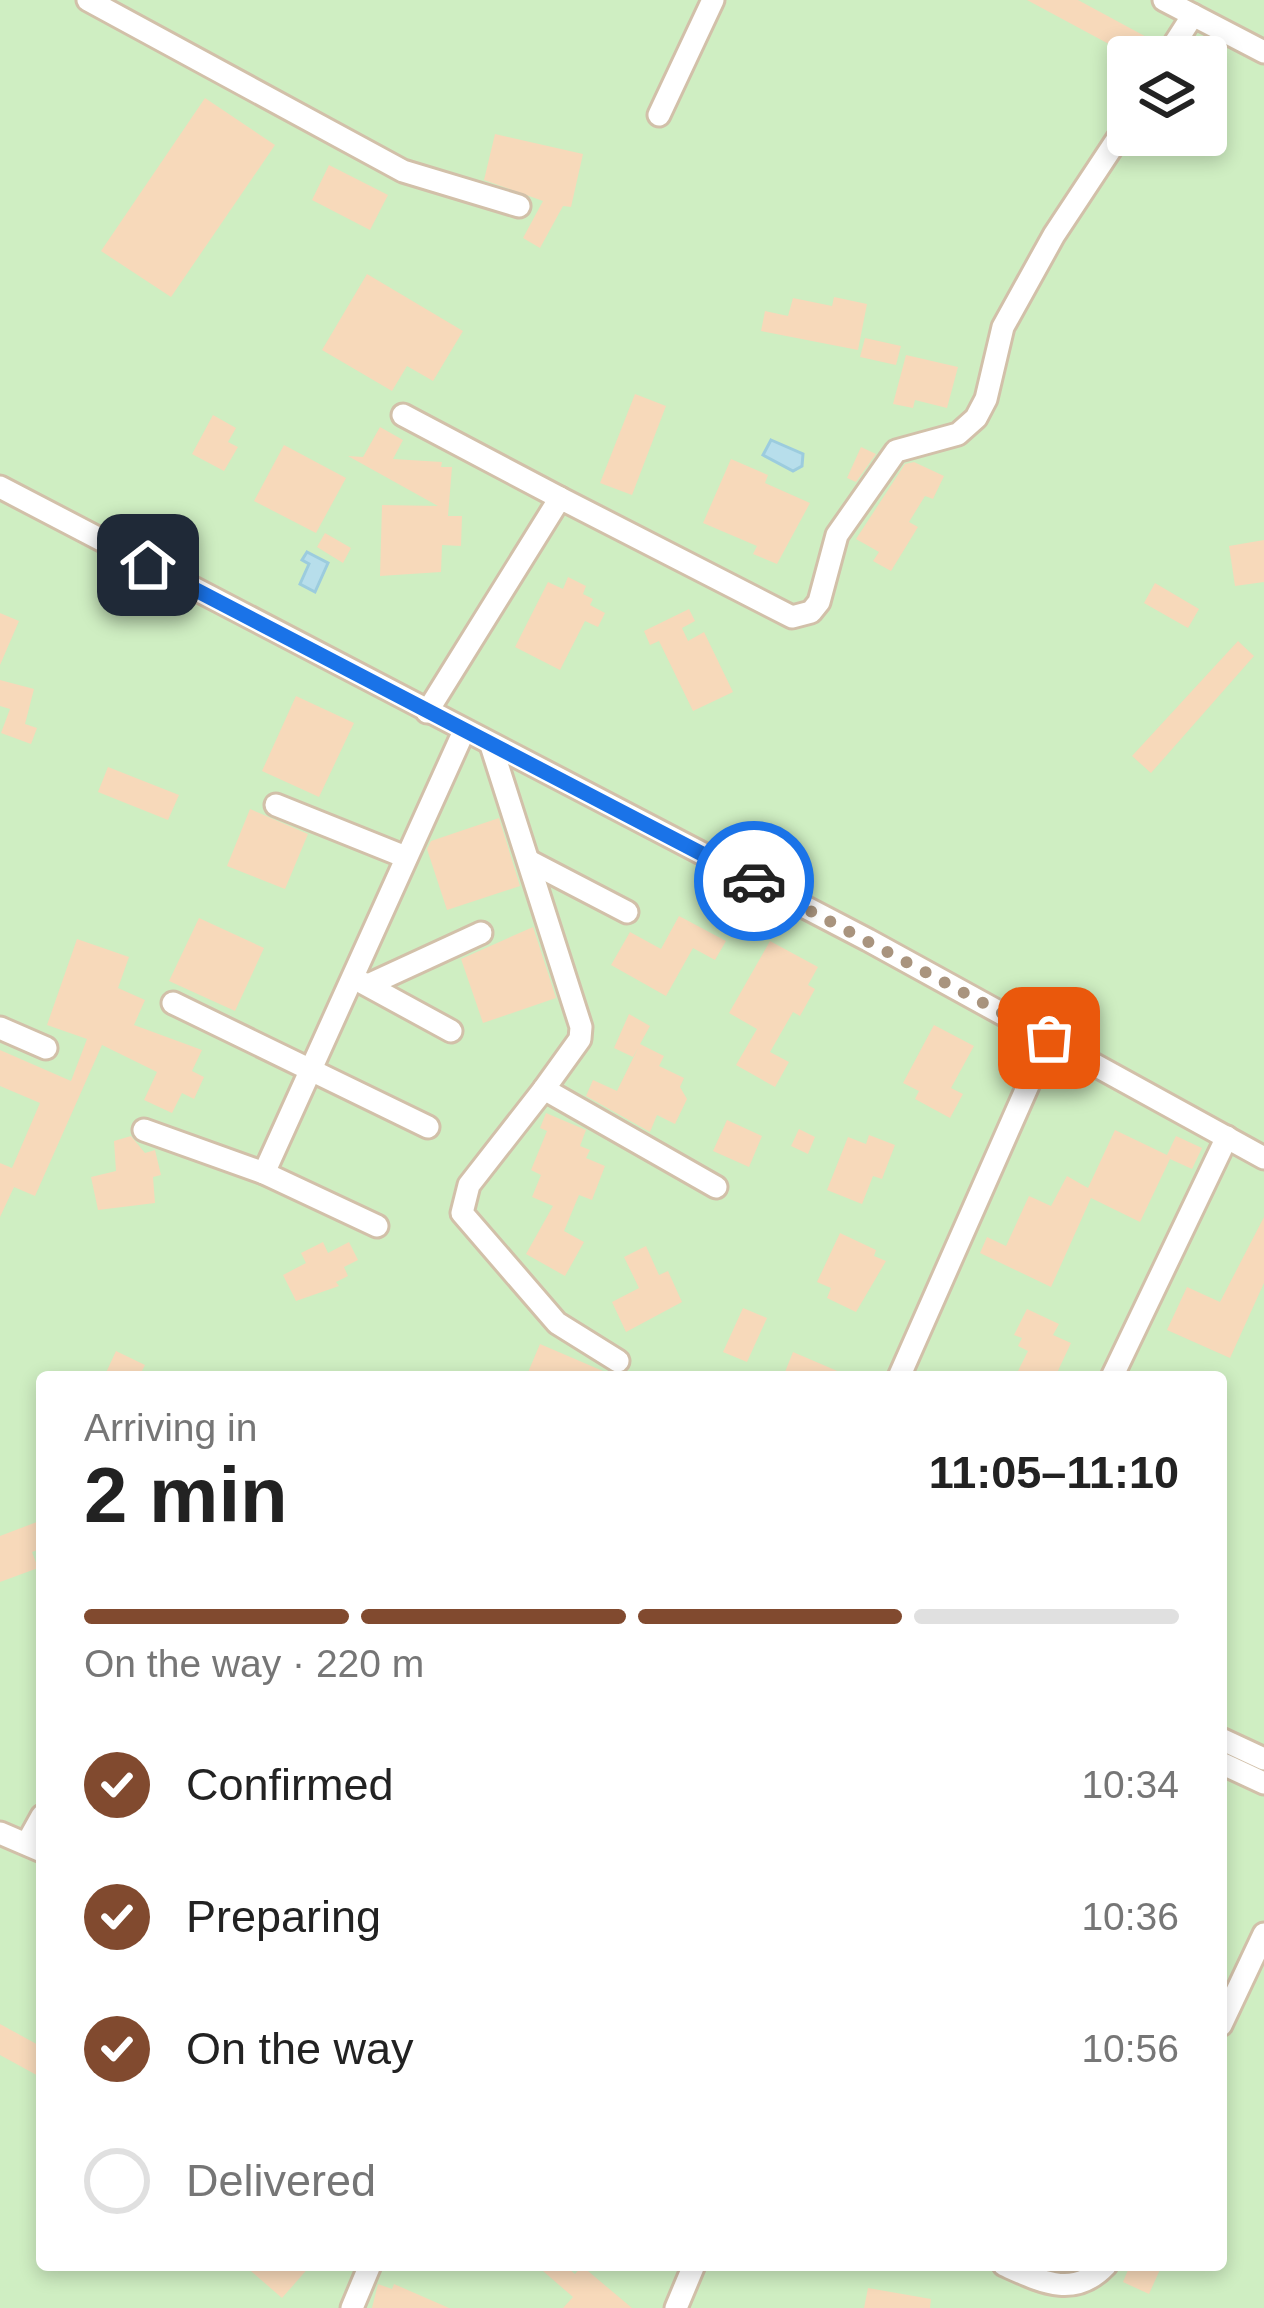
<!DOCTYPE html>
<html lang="en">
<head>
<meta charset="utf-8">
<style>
  :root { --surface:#fff; --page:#f6f6f6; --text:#222; --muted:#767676; --line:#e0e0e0; --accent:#814a2f }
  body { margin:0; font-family:Arial,sans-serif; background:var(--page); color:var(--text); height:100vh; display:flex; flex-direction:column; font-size:45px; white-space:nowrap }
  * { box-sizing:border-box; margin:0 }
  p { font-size:39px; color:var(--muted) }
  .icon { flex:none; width:66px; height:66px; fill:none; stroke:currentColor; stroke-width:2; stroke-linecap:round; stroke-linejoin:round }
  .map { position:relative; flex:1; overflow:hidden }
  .drawer { position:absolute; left:36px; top:1371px; width:1191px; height:900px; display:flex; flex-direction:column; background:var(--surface); border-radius:12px; box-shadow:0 6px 18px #0003 }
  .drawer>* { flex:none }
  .controls { position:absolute; left:1107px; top:36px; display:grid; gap:24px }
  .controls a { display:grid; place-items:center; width:120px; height:120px; border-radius:12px; background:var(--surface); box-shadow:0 6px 18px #0003; font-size:60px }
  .pin { position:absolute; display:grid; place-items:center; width:102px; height:102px; color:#fff; margin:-51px; border-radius:24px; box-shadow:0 6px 18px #0006 }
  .courier { position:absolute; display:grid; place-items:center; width:120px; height:120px; margin:-60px; border:9px solid #1a73e8; border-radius:50%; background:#fff; color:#222; box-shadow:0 3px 15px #0007 }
  .summary em { font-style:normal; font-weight:700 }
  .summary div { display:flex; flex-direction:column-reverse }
  .summary { display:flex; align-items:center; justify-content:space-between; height:204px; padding:0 48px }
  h1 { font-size:78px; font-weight:700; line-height:90px }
  .bar { display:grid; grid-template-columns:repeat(4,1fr); gap:18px 12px; align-content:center; height:144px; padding:0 48px }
  .bar i { height:15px; border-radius:9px; background:var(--line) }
  .bar .current { background:var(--accent) }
  .bar p { grid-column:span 4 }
  ol { padding:0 48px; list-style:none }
  li { display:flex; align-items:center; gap:36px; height:132px }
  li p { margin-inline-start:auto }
  li .icon { padding:12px; border-radius:50%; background:var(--accent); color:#fff; stroke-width:4 }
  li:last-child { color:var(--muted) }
  li i { width:66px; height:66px; border:6px solid var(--line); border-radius:50% }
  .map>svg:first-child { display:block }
  .green { fill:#cfeec2; fill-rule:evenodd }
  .water { fill:#b7deeb; stroke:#9cccde; stroke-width:3 }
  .building { fill:#f7d9ba }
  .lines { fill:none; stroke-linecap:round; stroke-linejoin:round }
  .minor-casing { stroke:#d2c0a9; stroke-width:27 }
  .minor { stroke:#fff; stroke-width:21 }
  .done { stroke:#a9947e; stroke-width:12; stroke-dasharray:0 21.6 }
  .route { stroke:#1a73e8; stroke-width:15 }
</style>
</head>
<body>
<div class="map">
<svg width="1264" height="2308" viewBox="0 0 1264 2308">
  <rect width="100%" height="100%" fill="#fef7e5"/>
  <path class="green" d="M0 0H1264V2308H0ZM1128 57H1206V135H1128ZM42 1377H1221V2265H42Z"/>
  <g class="water">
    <polygon points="771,440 803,454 802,466 793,471 763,455"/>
    <polygon points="307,552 328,563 315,592 300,584 309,564 302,560"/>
  </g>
  <g class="building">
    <polygon points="1027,0 1078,0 1152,40 1142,57 1133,57"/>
    <polygon points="205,98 275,145 171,297 101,251"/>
    <polygon points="495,134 583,154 571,207 563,206 540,248 523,238 543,201 484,180"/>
    <polygon points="329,165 388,195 370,230 312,200"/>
    <polygon points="367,274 463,331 433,381 407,366 392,391 322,350"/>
    <polygon points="834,297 867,304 858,350 761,331 765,311 788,316 793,298 832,306"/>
    <polygon points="865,338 901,346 896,365 860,357"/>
    <polygon points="906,355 958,367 947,408 915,400 913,408 893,404"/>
    <polygon points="635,394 666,406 632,495 600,483"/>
    <polygon points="213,415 236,428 228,442 238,447 224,471 192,454"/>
    <polygon points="380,427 403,440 393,459 442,462 441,467 452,467 448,516 462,516 461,546 442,545 441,572 380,576 382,505 438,506 348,456 363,457"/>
    <polygon points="284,445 346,478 316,533 254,501"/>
    <polygon points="861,447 876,454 856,482 847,478"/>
    <polygon points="731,459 768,475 765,483 810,503 777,564 753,554 757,546 703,523"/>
    <polygon points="914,462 944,476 933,499 925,496 909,522 918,527 891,571 873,561 879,552 856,539 905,464"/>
    <polygon points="325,533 351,548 343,563 317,547"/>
    <polygon points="1264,540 1264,582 1235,586 1229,546"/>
    <polygon points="568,577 586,586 583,594 593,599 590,605 605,613 598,627 585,621 560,670 515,647 548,582 563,589"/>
    <polygon points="1155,583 1199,609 1188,628 1144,603"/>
    <polygon points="689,609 695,621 682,628 688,641 704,632 733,692 693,711 659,641 650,645 644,631"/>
    <polygon points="0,613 19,621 0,665"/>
    <polygon points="1238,641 1254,656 1151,773 1132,756"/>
    <polygon points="0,680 34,689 25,724 37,728 31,744 1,733 10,709 0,706"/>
    <polygon points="296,696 354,723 319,797 262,771"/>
    <polygon points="108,767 179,795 168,820 98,792"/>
    <polygon points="250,809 308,834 285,889 227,866"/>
    <polygon points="499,818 520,886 447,910 427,849 431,841"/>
    <polygon points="679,916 726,941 715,960 693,948 666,996 611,965 630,932 661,949"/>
    <polygon points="199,918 264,948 235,1011 169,981"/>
    <polygon points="533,927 556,998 483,1023 461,959"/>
    <polygon points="77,939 129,957 118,988 145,1000 134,1025 202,1050 192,1071 204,1077 194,1099 182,1093 172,1113 144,1100 157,1072 102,1045 35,1196 14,1187 0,1217 0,1163 12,1168 40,1103 0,1086 0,1050 71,1081 87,1039 47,1025"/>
    <polygon points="770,941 818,967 808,985 815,989 800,1016 793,1012 770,1052 789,1062 775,1087 736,1065 757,1029 729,1013"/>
    <polygon points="629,1014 650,1026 640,1044 664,1056 659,1066 684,1078 680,1087 687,1099 675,1124 657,1115 650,1132 586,1096 593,1080 617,1091 638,1048 633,1057 614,1048"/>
    <polygon points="934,1025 974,1046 951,1088 963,1094 950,1118 915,1099 919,1091 903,1083"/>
    <polygon points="546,1113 586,1130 580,1146 590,1150 586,1158 605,1166 592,1200 579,1195 564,1231 584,1242 565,1276 526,1254 553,1206 532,1197 541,1175 531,1170 547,1131 540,1128"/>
    <polygon points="727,1120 762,1136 749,1167 713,1151"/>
    <polygon points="799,1129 815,1137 808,1154 791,1146"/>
    <polygon points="1115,1130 1167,1155 1176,1136 1202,1148 1192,1169 1170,1159 1140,1222 1091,1198 1051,1287 980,1253 987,1237 1006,1246 1029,1196 1051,1206 1067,1176 1088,1188"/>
    <polygon points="869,1135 895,1145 882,1179 873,1176 862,1204 827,1190 848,1137 866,1144"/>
    <polygon points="131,1136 145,1153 155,1150 161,1175 153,1177 155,1203 98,1210 91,1177 116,1171 114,1141"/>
    <polygon points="1264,1217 1264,1283 1230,1358 1167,1330 1187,1287 1220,1302"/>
    <polygon points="840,1233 876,1250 874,1256 886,1261 856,1312 827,1298 831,1288 817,1282"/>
    <polygon points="323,1242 328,1253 349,1242 358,1260 344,1267 348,1276 336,1282 339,1286 296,1301 283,1275 306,1263 301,1253"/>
    <polygon points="646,1246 659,1275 668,1271 682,1302 626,1332 612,1302 639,1288 624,1257"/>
    <polygon points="743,1308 767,1318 747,1362 723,1352"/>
    <polygon points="1027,1309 1059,1324 1053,1335 1071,1343 1055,1377 1015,1377 1028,1351 1018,1346 1022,1338 1014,1335"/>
    <polygon points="540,1344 617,1377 526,1377"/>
    <polygon points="116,1351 145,1365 139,1377 104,1377"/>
    <polygon points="793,1352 849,1376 849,1377 783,1377"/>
    <polygon points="42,1520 42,1548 32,1552 38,1568 0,1582 0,1536"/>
    <polygon points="0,2024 42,2047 42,2078 0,2055"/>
    <polygon points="244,2265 311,2265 282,2298"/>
    <polygon points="536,2265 564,2265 575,2274 582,2266 632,2308 563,2308 573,2297"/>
    <polygon points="1130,2265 1162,2265 1149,2294 1123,2282"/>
    <polygon points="378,2284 392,2289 394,2284 449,2308 372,2308"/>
    <polygon points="868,2288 931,2299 930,2308 864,2308"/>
  </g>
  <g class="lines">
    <g class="minor-casing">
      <g id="minor">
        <polyline points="88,0 403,171 519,206"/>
        <polyline points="1164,0 1264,52"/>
        <polyline points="1166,57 1193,15"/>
        <polyline points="659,115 713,0"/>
        <polyline points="403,415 560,498"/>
        <polyline points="0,487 868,940 1264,1158"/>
        <polyline points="427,712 560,498 792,617 811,612 819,602 837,535 896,451 958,434 976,418 986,399 1003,327 1054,235 1128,123"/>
        <polyline points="491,745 581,1027 580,1039 544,1089 716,1187"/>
        <polyline points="276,805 403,856"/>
        <polyline points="529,861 627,912"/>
        <polyline points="363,983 451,1031"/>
        <polyline points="368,985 481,933"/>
        <polyline points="173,1003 428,1127"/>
        <polyline points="0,1028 46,1048"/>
        <polyline points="544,1089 469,1185 462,1213 557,1323 618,1361"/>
        <polyline points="144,1130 264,1173 377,1226"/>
        <polyline points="264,1173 464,731"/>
        <polyline points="899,1377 1049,1038"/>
        <polyline points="1112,1377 1227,1137"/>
        <polyline points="1221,1739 1264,1759"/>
        <polyline points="1221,1763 1264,1783"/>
        <polyline points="0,1833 42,1851"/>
        <polyline points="27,1843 42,1816"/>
        <polyline points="1221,2025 1264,1934"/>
        <path d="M1004 2265C1042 2282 1074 2299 1106 2265"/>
        <polyline points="352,2308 370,2265"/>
        <polyline points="676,2308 694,2265"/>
      </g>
    </g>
    <use href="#minor" class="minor"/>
  </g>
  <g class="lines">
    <polyline class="done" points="754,881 1049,1038"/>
    <polyline class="route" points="148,565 754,881"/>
  </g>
</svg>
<div class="controls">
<a><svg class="icon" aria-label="layers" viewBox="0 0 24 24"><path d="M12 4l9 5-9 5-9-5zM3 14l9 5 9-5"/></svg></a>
</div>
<div class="pin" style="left:1049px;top:1038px;background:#ea580c"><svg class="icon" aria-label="bag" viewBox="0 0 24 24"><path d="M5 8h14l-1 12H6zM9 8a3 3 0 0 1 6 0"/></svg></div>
<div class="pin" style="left:148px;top:565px;background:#1f2937"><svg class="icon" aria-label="home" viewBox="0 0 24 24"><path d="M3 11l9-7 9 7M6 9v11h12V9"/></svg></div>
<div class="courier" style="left:754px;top:881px"><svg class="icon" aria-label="car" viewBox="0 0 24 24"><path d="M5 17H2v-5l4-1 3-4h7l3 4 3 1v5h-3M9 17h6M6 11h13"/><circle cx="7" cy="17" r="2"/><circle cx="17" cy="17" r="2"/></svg></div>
<section class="drawer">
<div class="summary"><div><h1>2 min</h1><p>Arriving in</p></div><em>11:05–11:10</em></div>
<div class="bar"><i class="current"></i><i class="current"></i><i class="current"></i><i></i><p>On the way · 220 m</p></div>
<ol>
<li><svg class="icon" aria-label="check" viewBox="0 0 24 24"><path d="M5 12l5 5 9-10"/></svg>Confirmed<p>10:34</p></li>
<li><svg class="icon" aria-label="check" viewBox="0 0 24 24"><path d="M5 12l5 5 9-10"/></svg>Preparing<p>10:36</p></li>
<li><svg class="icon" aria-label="check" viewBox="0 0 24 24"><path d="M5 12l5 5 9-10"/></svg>On the way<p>10:56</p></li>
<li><i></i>Delivered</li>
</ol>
</section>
</div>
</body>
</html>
